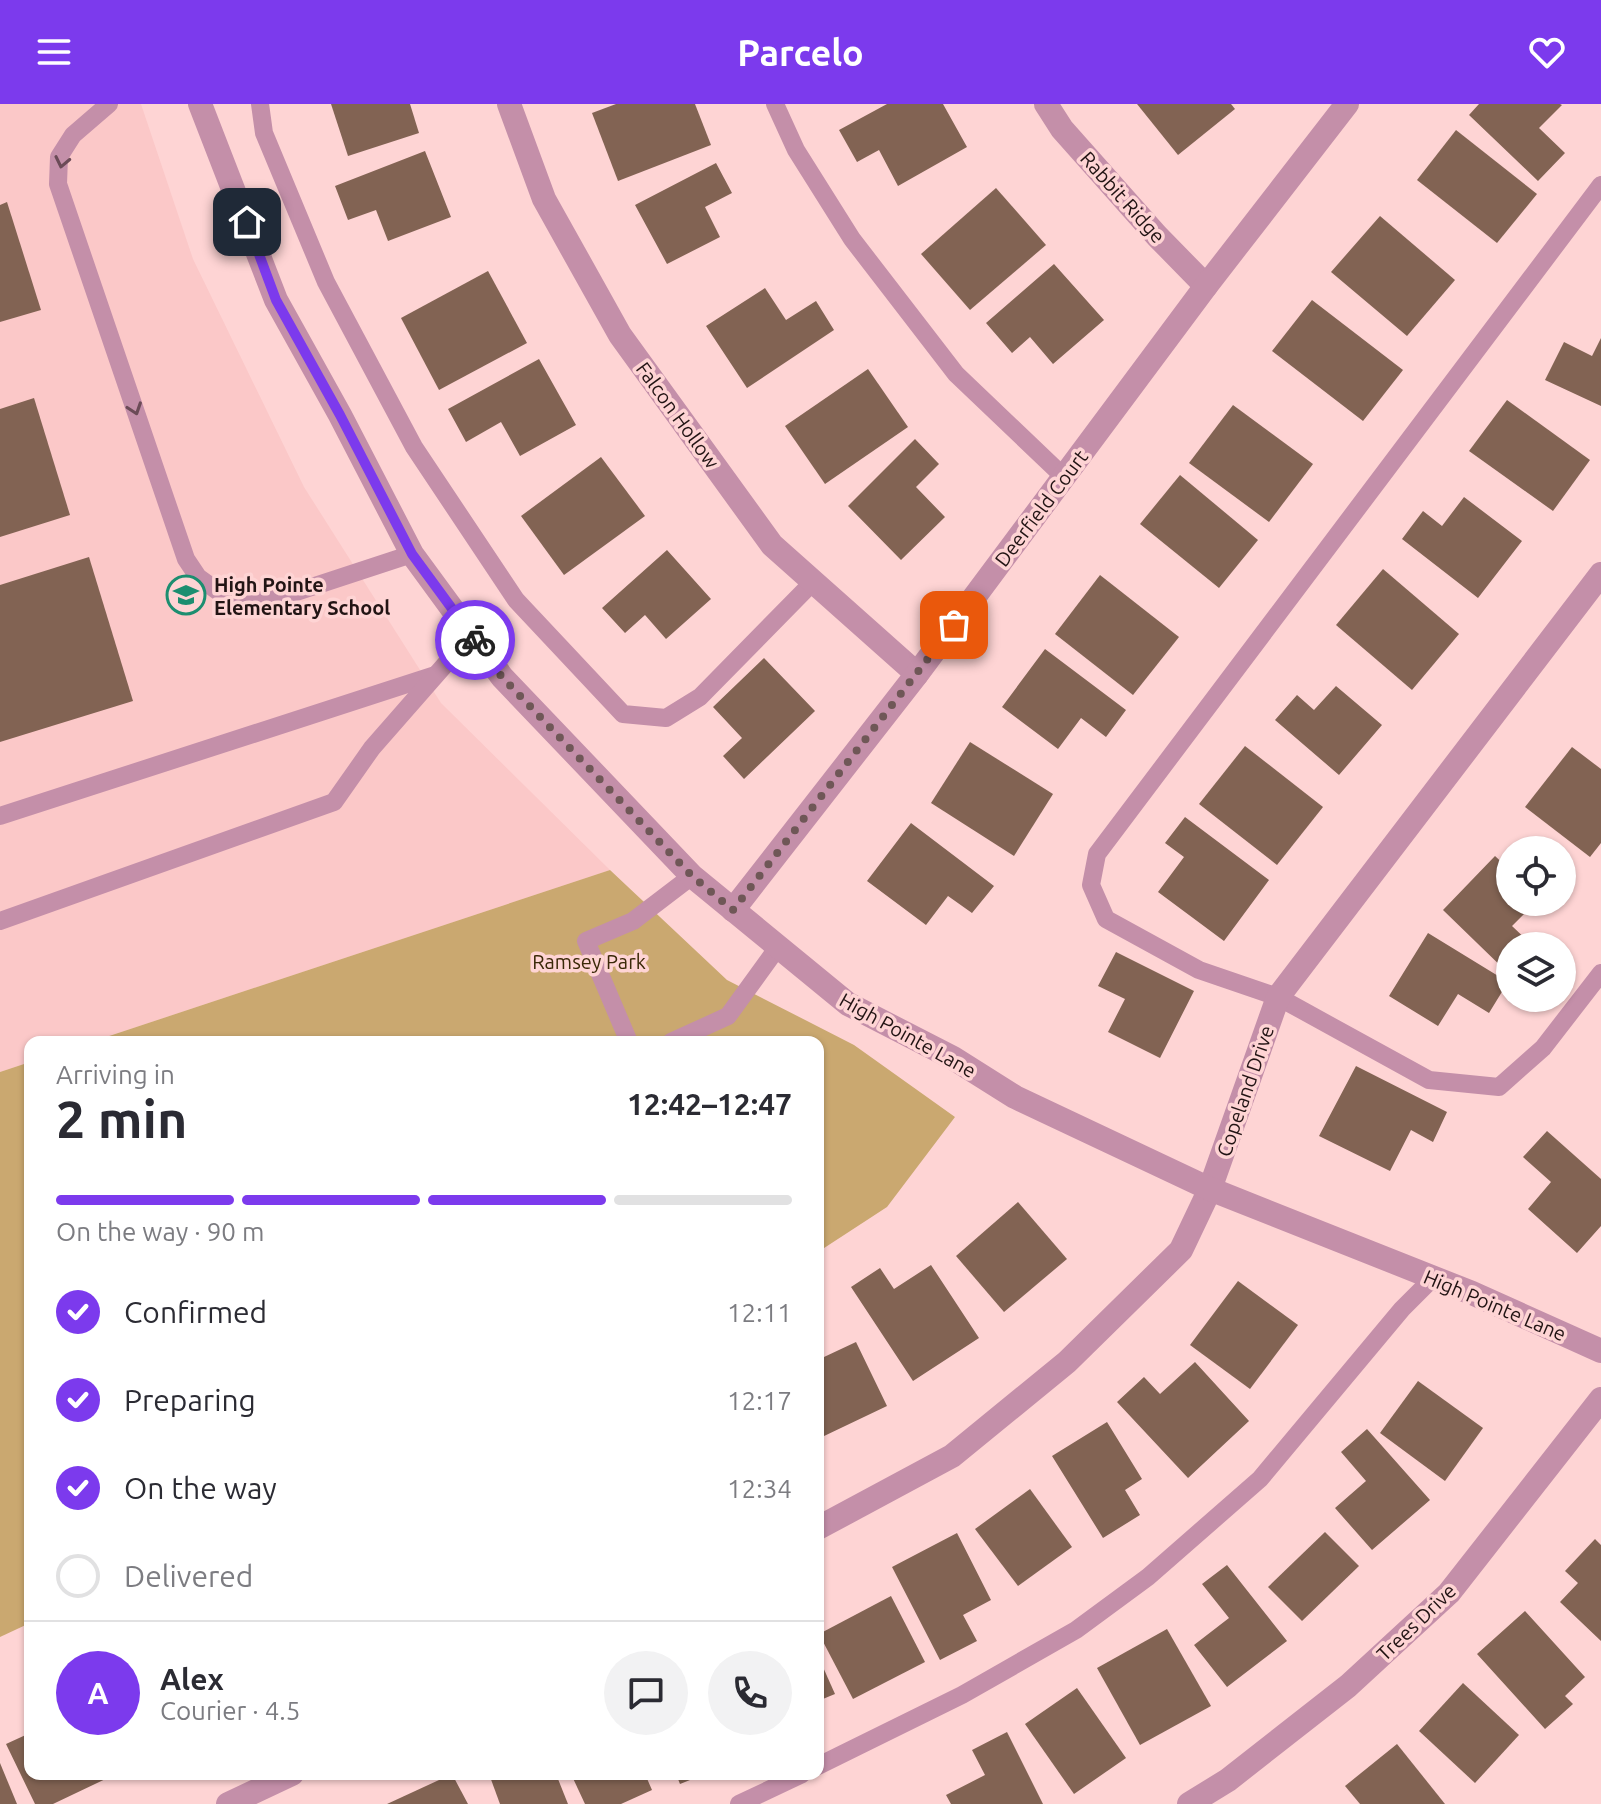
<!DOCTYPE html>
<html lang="en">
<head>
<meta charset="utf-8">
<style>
  :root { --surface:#fff; --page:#f2f2f3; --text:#2b2b33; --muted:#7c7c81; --line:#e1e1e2; --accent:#7c3aed }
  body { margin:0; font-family:Ubuntu,sans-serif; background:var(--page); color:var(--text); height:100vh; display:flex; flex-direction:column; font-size:30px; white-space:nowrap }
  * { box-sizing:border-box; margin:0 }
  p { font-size:26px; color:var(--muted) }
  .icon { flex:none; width:44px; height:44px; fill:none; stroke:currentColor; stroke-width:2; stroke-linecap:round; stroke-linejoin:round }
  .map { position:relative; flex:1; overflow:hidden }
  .drawer { position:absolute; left:24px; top:932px; width:800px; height:744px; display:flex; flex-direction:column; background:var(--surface); border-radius:16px; box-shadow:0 2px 6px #0004 }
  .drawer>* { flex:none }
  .buttons { position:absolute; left:1496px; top:732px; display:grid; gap:16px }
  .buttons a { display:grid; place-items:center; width:80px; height:80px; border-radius:50%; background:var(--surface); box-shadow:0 2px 6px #0004; font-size:40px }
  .pin { position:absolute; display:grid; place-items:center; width:68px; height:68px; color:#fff; margin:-34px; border-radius:16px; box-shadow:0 4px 12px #0006 }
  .courier { position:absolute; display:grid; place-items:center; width:80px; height:80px; margin:-40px; border:6px solid #7c3aed; border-radius:50%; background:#fff; color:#222; box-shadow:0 2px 10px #0007 }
  .summary em { font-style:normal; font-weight:700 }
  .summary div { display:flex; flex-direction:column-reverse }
  .summary { display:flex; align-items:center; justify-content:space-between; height:136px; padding:0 32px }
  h1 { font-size:52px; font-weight:700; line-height:60px }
  .bar { display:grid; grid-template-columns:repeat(4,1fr); gap:12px 8px; align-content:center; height:96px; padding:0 32px }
  .bar i { height:10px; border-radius:6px; background:var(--line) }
  .bar .on { background:var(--accent) }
  .bar p { grid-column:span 4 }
  .line { display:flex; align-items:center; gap:20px; padding:0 32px; border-top:2px solid var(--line) }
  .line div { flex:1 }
  .round { display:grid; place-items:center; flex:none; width:84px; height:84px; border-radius:42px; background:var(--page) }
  ol { padding:0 32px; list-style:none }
  li { display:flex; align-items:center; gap:24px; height:88px }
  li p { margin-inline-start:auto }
  li .icon { padding:8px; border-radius:50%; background:var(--accent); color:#fff; stroke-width:4 }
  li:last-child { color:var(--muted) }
  li i { width:44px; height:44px; border:4px solid var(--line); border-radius:50% }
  header { display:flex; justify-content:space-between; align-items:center; height:104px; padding:0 32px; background:var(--accent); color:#fff; font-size:36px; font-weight:700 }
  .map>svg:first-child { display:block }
  .built { fill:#fbc8c8 }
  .green { fill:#caa870 }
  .building { fill:#826353 }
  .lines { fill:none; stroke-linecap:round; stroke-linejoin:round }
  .service { stroke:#c48fa9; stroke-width:18 }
  .minor { stroke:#c48fa9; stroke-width:24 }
  .tertiary { stroke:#c48fa9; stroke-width:24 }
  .oneway { stroke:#6b4b57 }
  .done { stroke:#6f5757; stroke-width:8; stroke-dasharray:0 14.4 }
  .route { stroke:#7c3aed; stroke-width:10 }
  .labels { text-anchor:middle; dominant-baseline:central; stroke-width:7; stroke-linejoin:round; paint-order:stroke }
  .street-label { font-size:20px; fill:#221414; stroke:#fed4d4 }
  .poi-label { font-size:20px; font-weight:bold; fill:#221414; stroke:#fed4d4; text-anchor:start }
  .park-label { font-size:20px; fill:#3a2807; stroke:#fed4d4 }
</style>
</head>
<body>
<header><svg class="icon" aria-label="menu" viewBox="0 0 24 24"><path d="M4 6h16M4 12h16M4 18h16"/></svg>Parcelo<svg class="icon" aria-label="heart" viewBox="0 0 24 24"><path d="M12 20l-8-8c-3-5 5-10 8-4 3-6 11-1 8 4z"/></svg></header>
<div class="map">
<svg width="1601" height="1700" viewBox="0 0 1601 1700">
  <rect width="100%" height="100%" fill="#fed4d4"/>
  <polygon class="built" points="0,0 141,0 193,155 304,383 441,599 610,766 91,938 30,938 30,958 0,968"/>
  <g class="green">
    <polygon points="610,766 727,876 854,941 955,1013 887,1103 818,1148 818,938 91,938"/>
    <polygon points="30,958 30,1519 0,1533 0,968"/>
  </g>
  <g class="building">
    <polygon points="331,0 410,0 419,29 348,52"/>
    <polygon points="616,0 695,0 711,41 618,77 592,9"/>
    <polygon points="887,0 943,0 967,43 898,82 879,46 857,58 839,26"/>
    <polygon points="1137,0 1231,0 1235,5 1178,51"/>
    <polygon points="1479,0 1560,0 1562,1 1539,24 1565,49 1538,77 1469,11"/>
    <polygon points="1456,26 1537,90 1497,139 1417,76"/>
    <polygon points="425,47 451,113 388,137 376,106 348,116 335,82"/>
    <polygon points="716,59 732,89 705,103 720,133 667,160 635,101"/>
    <polygon points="996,84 1046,141 970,206 921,150"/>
    <polygon points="7,98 41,206 0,218 0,101"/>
    <polygon points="1380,112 1455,176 1407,232 1331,168"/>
    <polygon points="1054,160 1104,216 1053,260 1030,233 1012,249 986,219"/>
    <polygon points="488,167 527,239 439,286 401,214"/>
    <polygon points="765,184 786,216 816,197 834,226 747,284 706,222"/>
    <polygon points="1312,196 1403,266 1363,317 1272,247"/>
    <polygon points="1601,234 1601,302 1545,276 1564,238 1592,252"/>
    <polygon points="539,255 576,321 520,352 501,318 466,338 448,305"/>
    <polygon points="868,265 908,323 825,380 785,322"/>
    <polygon points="34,294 70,411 0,433 0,305"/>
    <polygon points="1507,296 1590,356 1553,407 1469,347"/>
    <polygon points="1233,301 1313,360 1269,418 1189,359"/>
    <polygon points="915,335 939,360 916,383 945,413 901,456 848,402"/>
    <polygon points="601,353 645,412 564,471 521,412"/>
    <polygon points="1180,371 1258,436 1219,484 1140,420"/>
    <polygon points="1464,393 1522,437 1478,494 1402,435 1423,407 1442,422"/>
    <polygon points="667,446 711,495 666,535 645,511 625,529 602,504"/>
    <polygon points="89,453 133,597 0,638 0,481"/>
    <polygon points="1383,465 1459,530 1412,586 1336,521"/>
    <polygon points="1100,471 1179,533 1133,591 1055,530"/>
    <polygon points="1045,545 1126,606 1106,633 1081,614 1058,645 1002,603"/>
    <polygon points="764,554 815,607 744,675 723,652 742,634 713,603"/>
    <polygon points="1336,582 1382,621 1339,671 1275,616 1297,591 1314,606"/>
    <polygon points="970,638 1053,690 1014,752 931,699"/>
    <polygon points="1245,642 1323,703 1277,761 1199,700"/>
    <polygon points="1572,643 1601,665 1601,739 1590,753 1525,703"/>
    <polygon points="1185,713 1269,776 1224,837 1158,788 1184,753 1165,739"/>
    <polygon points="911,719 994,782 972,809 948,792 926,821 867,777"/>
    <polygon points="1495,752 1510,766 1510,798 1536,798 1512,822 1533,842 1510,842 1510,871 1443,806"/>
    <polygon points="1428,829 1508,878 1489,909 1458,890 1438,922 1389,892"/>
    <polygon points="1116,848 1194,887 1160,954 1108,928 1125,895 1098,882"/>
    <polygon points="1356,962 1447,1008 1433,1038 1411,1026 1390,1067 1319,1032"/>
    <polygon points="1547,1027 1601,1075 1601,1122 1577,1149 1528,1105 1551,1078 1523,1053"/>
    <polygon points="1018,1098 1067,1155 1004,1208 956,1152"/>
    <polygon points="931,1161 979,1234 913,1277 851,1183 880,1164 894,1185"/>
    <polygon points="1238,1177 1298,1221 1250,1285 1190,1241"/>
    <polygon points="856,1238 887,1302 822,1333 818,1324 818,1241 824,1253"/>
    <polygon points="1195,1258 1249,1317 1188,1374 1117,1298 1144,1273 1160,1290"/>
    <polygon points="1418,1277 1483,1324 1445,1377 1380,1329"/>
    <polygon points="1107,1318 1142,1375 1125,1386 1140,1411 1103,1434 1052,1352"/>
    <polygon points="1367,1325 1430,1396 1372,1446 1335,1404 1366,1377 1341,1348"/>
    <polygon points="1030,1385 1072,1443 1018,1482 975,1425"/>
    <polygon points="1325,1428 1359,1462 1302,1517 1268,1483"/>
    <polygon points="957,1429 991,1496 963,1511 977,1537 940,1556 892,1463"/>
    <polygon points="1595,1435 1601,1441 1601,1537 1560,1498 1578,1479 1565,1467"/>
    <polygon points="1227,1461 1287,1537 1227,1583 1194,1541 1229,1514 1202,1480"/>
    <polygon points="891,1492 925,1558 853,1595 819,1530"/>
    <polygon points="1525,1507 1585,1573 1565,1592 1573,1600 1545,1625 1477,1550"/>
    <polygon points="1167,1525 1211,1602 1140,1641 1097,1564"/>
    <polygon points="818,1552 835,1590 818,1597"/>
    <polygon points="1463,1579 1519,1631 1475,1679 1419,1627"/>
    <polygon points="1077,1584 1126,1654 1074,1690 1025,1620"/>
    <polygon points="1007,1628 1043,1700 951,1700 946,1691 985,1671 972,1646"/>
    <polygon points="30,1629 30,1670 116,1670 53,1700 35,1700 6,1640"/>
    <polygon points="1397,1640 1445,1700 1360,1700 1345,1682"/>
    <polygon points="0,1659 17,1700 0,1700"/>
    <polygon points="452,1670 468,1700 387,1700"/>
    <polygon points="489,1670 556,1670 568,1700 500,1700"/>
    <polygon points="571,1670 645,1670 652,1686 621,1700 585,1700"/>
    <polygon points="676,1670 705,1670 680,1680"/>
  </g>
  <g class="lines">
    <g class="service">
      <polyline points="109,0 73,31 59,53 58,80 186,455 198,473 223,491 242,497 272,496 412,450"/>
      <polyline points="260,0 264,29 326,178 414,343 516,496 623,610 666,614 700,593 813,478"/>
      <polyline points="775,0 796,46 852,135 956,270 1064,373"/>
      <polyline points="1601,81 1097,750 1091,781 1106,815 1199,866 1278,893 1429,976 1499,983 1543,944 1601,869"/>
      <polyline points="0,712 435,571"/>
      <polyline points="0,817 334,698 372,644 471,531"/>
      <polyline points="629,938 586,837 633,817 692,772"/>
      <polyline points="671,938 728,912 778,843"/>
      <polyline points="818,1662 962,1591 1076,1526 1148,1473 1260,1375 1402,1205 1433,1174"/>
      <polyline points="739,1700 802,1670"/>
    </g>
    <g class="minor">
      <polyline points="509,0 544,95 620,231 772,441 917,570"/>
      <polyline points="1046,0 1062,25 1157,132 1206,182"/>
      <polyline points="733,806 917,570 1206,182 1347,0"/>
      <polyline points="818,1424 952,1352 1067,1258 1181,1146 1210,1085 1278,893 1601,470"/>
      <polyline points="228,1700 292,1670"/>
      <polyline points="1189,1700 1228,1676 1348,1582 1449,1489 1601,1295"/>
    </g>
    <polyline class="tertiary" points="200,0 276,196 340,311 412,450 502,573 692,772 848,900 953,954 1015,993 1210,1085 1472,1189 1601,1247"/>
  </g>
  <defs><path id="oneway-chevron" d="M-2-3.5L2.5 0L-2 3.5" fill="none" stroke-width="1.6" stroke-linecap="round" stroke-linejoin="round" transform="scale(2)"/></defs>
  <g class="oneway">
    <use href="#oneway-chevron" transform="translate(62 58) rotate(102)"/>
    <use href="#oneway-chevron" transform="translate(135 305) rotate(71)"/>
  </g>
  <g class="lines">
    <polyline class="done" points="475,536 502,573 692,772 733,806 954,521"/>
    <polyline class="route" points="247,118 276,196 340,311 412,450 475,536"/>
  </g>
  <defs>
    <g id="school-ring" transform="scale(2)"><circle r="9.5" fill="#fed4d4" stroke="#1c8e70" stroke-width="1.5"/><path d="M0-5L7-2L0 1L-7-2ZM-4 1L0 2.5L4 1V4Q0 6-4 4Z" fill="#1c8e70"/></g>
  </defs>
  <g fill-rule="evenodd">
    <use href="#school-ring" x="186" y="491"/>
  </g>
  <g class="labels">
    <g class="street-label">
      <text transform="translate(1123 93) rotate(48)">Rabbit Ridge</text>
      <text transform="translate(678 311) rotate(54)">Falcon Hollow</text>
      <text transform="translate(1041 404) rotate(-53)">Deerfield Court</text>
      <text transform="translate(908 931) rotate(29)">High Pointe Lane</text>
      <text transform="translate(1245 987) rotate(-71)">Copeland Drive</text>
      <text transform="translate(1495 1201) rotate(23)">High Pointe Lane</text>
      <text transform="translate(1416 1518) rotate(-44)">Trees Drive</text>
    </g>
    <g class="poi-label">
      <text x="214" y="480">High Pointe<tspan x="214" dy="23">Elementary School</tspan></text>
    </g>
    <g class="park-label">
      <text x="589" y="857">Ramsey Park</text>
    </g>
  </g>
</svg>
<div class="buttons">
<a><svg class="icon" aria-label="locate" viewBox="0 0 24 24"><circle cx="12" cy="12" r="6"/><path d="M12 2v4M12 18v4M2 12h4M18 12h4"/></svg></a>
<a><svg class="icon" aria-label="layers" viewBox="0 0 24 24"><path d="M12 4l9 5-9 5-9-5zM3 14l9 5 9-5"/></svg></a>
</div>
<div class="pin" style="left:954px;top:521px;background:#ea580c"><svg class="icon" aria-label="bag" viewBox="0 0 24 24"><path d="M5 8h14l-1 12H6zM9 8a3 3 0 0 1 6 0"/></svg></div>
<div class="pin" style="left:247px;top:118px;background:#1f2937"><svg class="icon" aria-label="home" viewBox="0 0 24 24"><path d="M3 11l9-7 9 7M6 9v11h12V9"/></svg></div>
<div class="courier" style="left:475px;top:536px"><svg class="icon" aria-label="bike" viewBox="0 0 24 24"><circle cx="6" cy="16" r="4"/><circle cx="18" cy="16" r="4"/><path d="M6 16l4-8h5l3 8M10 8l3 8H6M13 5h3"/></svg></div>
<section class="drawer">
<div class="summary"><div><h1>2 min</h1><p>Arriving in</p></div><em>12:42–12:47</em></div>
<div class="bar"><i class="on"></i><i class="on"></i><i class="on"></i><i></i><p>On the way · 90 m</p></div>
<ol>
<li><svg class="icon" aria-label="check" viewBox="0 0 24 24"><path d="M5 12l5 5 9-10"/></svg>Confirmed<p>12:11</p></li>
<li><svg class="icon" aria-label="check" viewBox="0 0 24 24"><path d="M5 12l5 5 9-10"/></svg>Preparing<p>12:17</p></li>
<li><svg class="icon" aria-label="check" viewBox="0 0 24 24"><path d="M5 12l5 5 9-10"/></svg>On the way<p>12:34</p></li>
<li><i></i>Delivered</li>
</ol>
<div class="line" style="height:144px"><b class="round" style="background:var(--accent);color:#fff">A</b><div><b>Alex</b><p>Courier · 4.5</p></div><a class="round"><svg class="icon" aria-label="chat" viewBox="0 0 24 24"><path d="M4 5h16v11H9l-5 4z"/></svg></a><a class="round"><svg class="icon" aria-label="phone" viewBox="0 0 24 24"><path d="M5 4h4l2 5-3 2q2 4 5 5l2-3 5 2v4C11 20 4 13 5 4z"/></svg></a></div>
</section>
</div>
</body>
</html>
